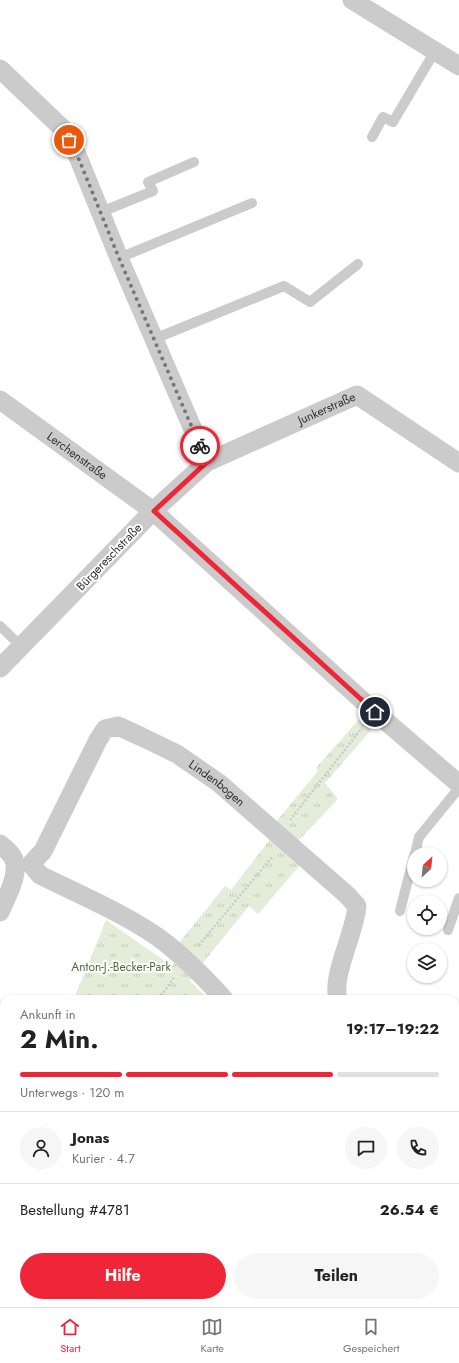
<!DOCTYPE html>
<html lang="de">
<head>
<meta charset="utf-8">
<style>
  :root { --surface:#fff; --page:#f6f6f6; --text:#222; --muted:#767676; --line:#e0e0e0; --accent:#ee2637 }
  body { margin:0; font-family:Jost,sans-serif; background:var(--page); color:var(--text); height:100vh; display:flex; flex-direction:column; font-size:15px; white-space:nowrap }
  * { box-sizing:border-box; margin:0 }
  p { font-size:13px; color:var(--muted) }
  .icon { flex:none; width:22px; height:22px; fill:none; stroke:currentColor; stroke-width:2; stroke-linecap:round; stroke-linejoin:round }
  .map { position:relative; flex:1; overflow:hidden }
  .panel { position:absolute; left:0px; top:995px; width:459px; height:312px; display:flex; flex-direction:column; background:var(--surface); border-radius:12px 12px 0 0; box-shadow:0 1px 3px #0004 }
  .panel>* { flex:none }
  .needle { width:26px; rotate:27deg }
  .controls { position:absolute; left:407px; top:847px; display:grid; gap:8px }
  .controls a { display:grid; place-items:center; width:40px; height:40px; border-radius:50%; background:var(--surface); box-shadow:0 1px 3px #0004; font-size:20px }
  .pin { position:absolute; display:grid; place-items:center; width:34px; height:34px; color:#fff; margin:-17px; border:2px solid #fff; border-radius:50%; box-shadow:0 1px 4px #0007 }
  .courier { position:absolute; display:grid; place-items:center; width:40px; height:40px; margin:-20px; border:3px solid #ee2637; border-radius:50%; background:#fff; color:#222; box-shadow:0 1px 5px #0007 }
  .summary em { font-style:normal; font-weight:700 }
  .summary div { display:flex; flex-direction:column-reverse }
  .summary { display:flex; align-items:center; justify-content:space-between; height:68px; padding:0 20px }
  h1 { font-size:26px; font-weight:700; line-height:30px }
  .bar { display:grid; grid-template-columns:repeat(4,1fr); gap:6px 4px; align-content:center; height:48px; padding:0 20px }
  .bar i { height:5px; border-radius:3px; background:var(--line) }
  .bar .current { background:var(--accent) }
  .bar p { grid-column:span 4 }
  .line { display:flex; align-items:center; gap:10px; padding:0 20px; border-top:1px solid var(--line) }
  .line div { flex:1 }
  .round { display:grid; place-items:center; flex:none; width:42px; height:42px; border-radius:21px; background:var(--page) }
  .primary-button { display:flex; gap:8px; margin-top:auto; padding:8px 20px }
  .primary-button a { flex:1; height:46px; border-radius:24px; background:var(--accent); color:#fff; font-size:16px; font-weight:700; line-height:46px; text-align:center }
  .primary-button a+a { background:var(--page); color:var(--text) }
  .dock { display:flex; justify-content:space-around; align-items:center; height:56px; border-top:1px solid var(--line); background:var(--surface); font-size:11px; color:var(--muted) }
  .dock a { display:grid; justify-items:center; gap:2px }
  .dock .current { color:var(--accent) }
  .map>svg:first-child { display:block }
  .park { fill:url(#park-tufts) }
  .lines { fill:none; stroke-linecap:round; stroke-linejoin:round }
  .path { stroke:#cbcbcb; stroke-width:2.5; stroke-dasharray:2 2; stroke-linecap:butt }
  .service { stroke:#cbcbcb; stroke-width:10 }
  .minor { stroke:#cbcbcb; stroke-width:19 }
  .secondary { stroke:#b8b8b8; stroke-width:22 }
  .done { stroke:#777; stroke-width:4; stroke-dasharray:0 7.2 }
  .route { stroke:#ee2637; stroke-width:5 }
  .labels { text-anchor:middle; dominant-baseline:central; stroke-width:4; stroke-linejoin:round; paint-order:stroke }
  .street-label { font-size:12px; fill:#2e2e2e; stroke:#fff }
  .park-label { font-size:12px; fill:#516c39; stroke:#fff }
</style>
</head>
<body>
<div class="map">
<svg width="459" height="1307" viewBox="0 0 459 1307">
  <defs>
    <pattern id="park-tufts" width="24" height="20" patternUnits="userSpaceOnUse"><rect width="24" height="20" fill="#e4ecda"/><path d="M3 7l-1-3M5 7V3M7 7l1-3M15 17l-1-3M17 17v-4M19 17l1-3" fill="none" stroke="#c4cbbb"/></pattern>
  </defs>
  <rect width="100%" height="100%" fill="#fff"/>
  <g class="park">
    <polygon points="361,717 373,728 325,783 338,799 299,840 275,823 318,771 316,768"/>
    <polygon points="270,839 301,864 258,914 249,906 202,964 179,943 225,886 231,890"/>
    <polygon points="106,920 172,966 178,959 194,974 190,981 208,999 74,999"/>
    <polygon points="0,1061 4,1063 4,1222 0,1222"/>
  </g>
  <g class="lines">
    <g class="path">
      <polyline points="290,820 362,728"/>
      <polyline points="199,945 272,857"/>
      <polyline points="159,999 175,976"/>
      <polyline points="0,1154 4,1148"/>
      <polyline points="0,1234 4,1234"/>
      <polyline points="0,1296 4,1297"/>
      <polyline points="98,1303 164,1307"/>
      <polyline points="372,1303 384,1307"/>
      <polyline points="281,1307 282,1303"/>
    </g>
    <g class="service">
      <polyline points="372,137 383,117 393,122 435,51"/>
      <polyline points="101,212 153,191 148,182 194,162"/>
      <polyline points="119,258 252,203"/>
      <polyline points="154,339 284,286 310,302 358,264"/>
      <polyline points="0,626 21,646"/>
      <polyline points="415,854 419,837 459,788"/>
      <polyline points="400,911 414,856"/>
      <polyline points="448,930 459,898"/>
    </g>
    <g class="minor">
      <polyline points="352,0 459,66"/>
      <polyline points="0,69 62,128 76,152 119,258 207,462 153,511 0,668"/>
      <path id="s1" d="M0 400 153 511 375 712 459 784"/>
      <path id="s2" d="M207 462 357 395 459 463"/>
      <path d="M0 844C6 849 14 855 15 864 17 879 6 898 0 912"/>
      <path id="s3" d="M224 999C206 979 188 961 167 944 133 917 80 895 40 875L31 864 43 851 98 740 105 729 118 726 142 737 177 754 219 783 347 895 357 906C355 933 331 976 338 999"/>
      <polyline points="455,1089 459,1088"/>
      <polyline points="245,1307 247,1303"/>
    </g>
    <g class="secondary">
      <polyline points="0,1262 4,1262"/>
      <polyline points="312,1303 326,1307"/>
    </g>
  </g>
  <g class="lines">
    <polyline class="done" points="69,140 76,152 119,258 200,446"/>
    <polyline class="route" points="200,446 207,462 154,511 375,712"/>
  </g>
  <g class="labels">
    <g class="street-label">
      <text stroke="none"><textPath href="#s2" startOffset="131">Junkerstraße</textPath></text>
      <text stroke="none"><textPath href="#s1" startOffset="95">Lerchenstraße</textPath></text>
      <text transform="translate(109 557) rotate(-46)">Bürgereschstraße</text>
      <text stroke="none"><textPath href="#s3" startOffset="521">Lindenbogen</textPath></text>
    </g>
    <g class="park-label">
      <text x="121" y="967">Anton-J.-Becker-Park</text>
    </g>
  </g>
</svg>
<div class="controls">
<a><svg class="needle" viewBox="-14 -14 28 28"><path d="M0-13l5 13h-10z" fill="#e53935"/><path d="M0 13l5-13h-10z" fill="#767676"/></svg></a>
<a><svg class="icon" aria-label="locate" viewBox="0 0 24 24"><circle cx="12" cy="12" r="6"/><path d="M12 2v4M12 18v4M2 12h4M18 12h4"/></svg></a>
<a><svg class="icon" aria-label="layers" viewBox="0 0 24 24"><path d="M12 4l9 5-9 5-9-5zM3 14l9 5 9-5"/></svg></a>
</div>
<div class="pin" style="left:69px;top:140px;background:#ea580c"><svg class="icon" aria-label="bag" viewBox="0 0 24 24"><path d="M5 8h14l-1 12H6zM9 8a3 3 0 0 1 6 0"/></svg></div>
<div class="pin" style="left:375px;top:712px;background:#1f2937"><svg class="icon" aria-label="home" viewBox="0 0 24 24"><path d="M3 11l9-7 9 7M6 9v11h12V9"/></svg></div>
<div class="courier" style="left:200px;top:446px"><svg class="icon" aria-label="bike" viewBox="0 0 24 24"><circle cx="6" cy="16" r="4"/><circle cx="18" cy="16" r="4"/><path d="M6 16l4-8h5l3 8M10 8l3 8H6M13 5h3"/></svg></div>
<section class="panel">
<div class="summary"><div><h1>2 Min.</h1><p>Ankunft in</p></div><em>19:17–19:22</em></div>
<div class="bar"><i class="current"></i><i class="current"></i><i class="current"></i><i></i><p>Unterwegs · 120 m</p></div>
<div class="line" style="height:72px"><a class="round"><svg class="icon" aria-label="person" viewBox="0 0 24 24"><circle cx="12" cy="8" r="4"/><path d="M4 21q1-7 8-7t8 7"/></svg></a><div><b>Jonas</b><p>Kurier · 4.7</p></div><a class="round"><svg class="icon" aria-label="chat" viewBox="0 0 24 24"><path d="M4 5h16v11H9l-5 4z"/></svg></a><a class="round"><svg class="icon" aria-label="phone" viewBox="0 0 24 24"><path d="M5 4h4l2 5-3 2q2 4 5 5l2-3 5 2v4C11 20 4 13 5 4z"/></svg></a></div>
<div class="line" style="height:52px"><div>Bestellung #4781</div><b>26.54 €</b></div>
<div class="primary-button"><a>Hilfe</a><a>Teilen</a></div>
</section>
</div>
<nav class="dock">
<a class="current"><svg class="icon" aria-label="home" viewBox="0 0 24 24"><path d="M3 11l9-7 9 7M6 9v11h12V9"/></svg>Start</a>
<a><svg class="icon" aria-label="map" viewBox="0 0 24 24"><path d="M3 6l6-2 6 2 6-2v14l-6 2-6-2-6 2zM9 4v14M15 6v14"/></svg>Karte</a>
<a><svg class="icon" aria-label="saved" viewBox="0 0 24 24"><path d="M7 4h10v16l-5-4-5 4z"/></svg>Gespeichert</a>
</nav>
</body>
</html>
